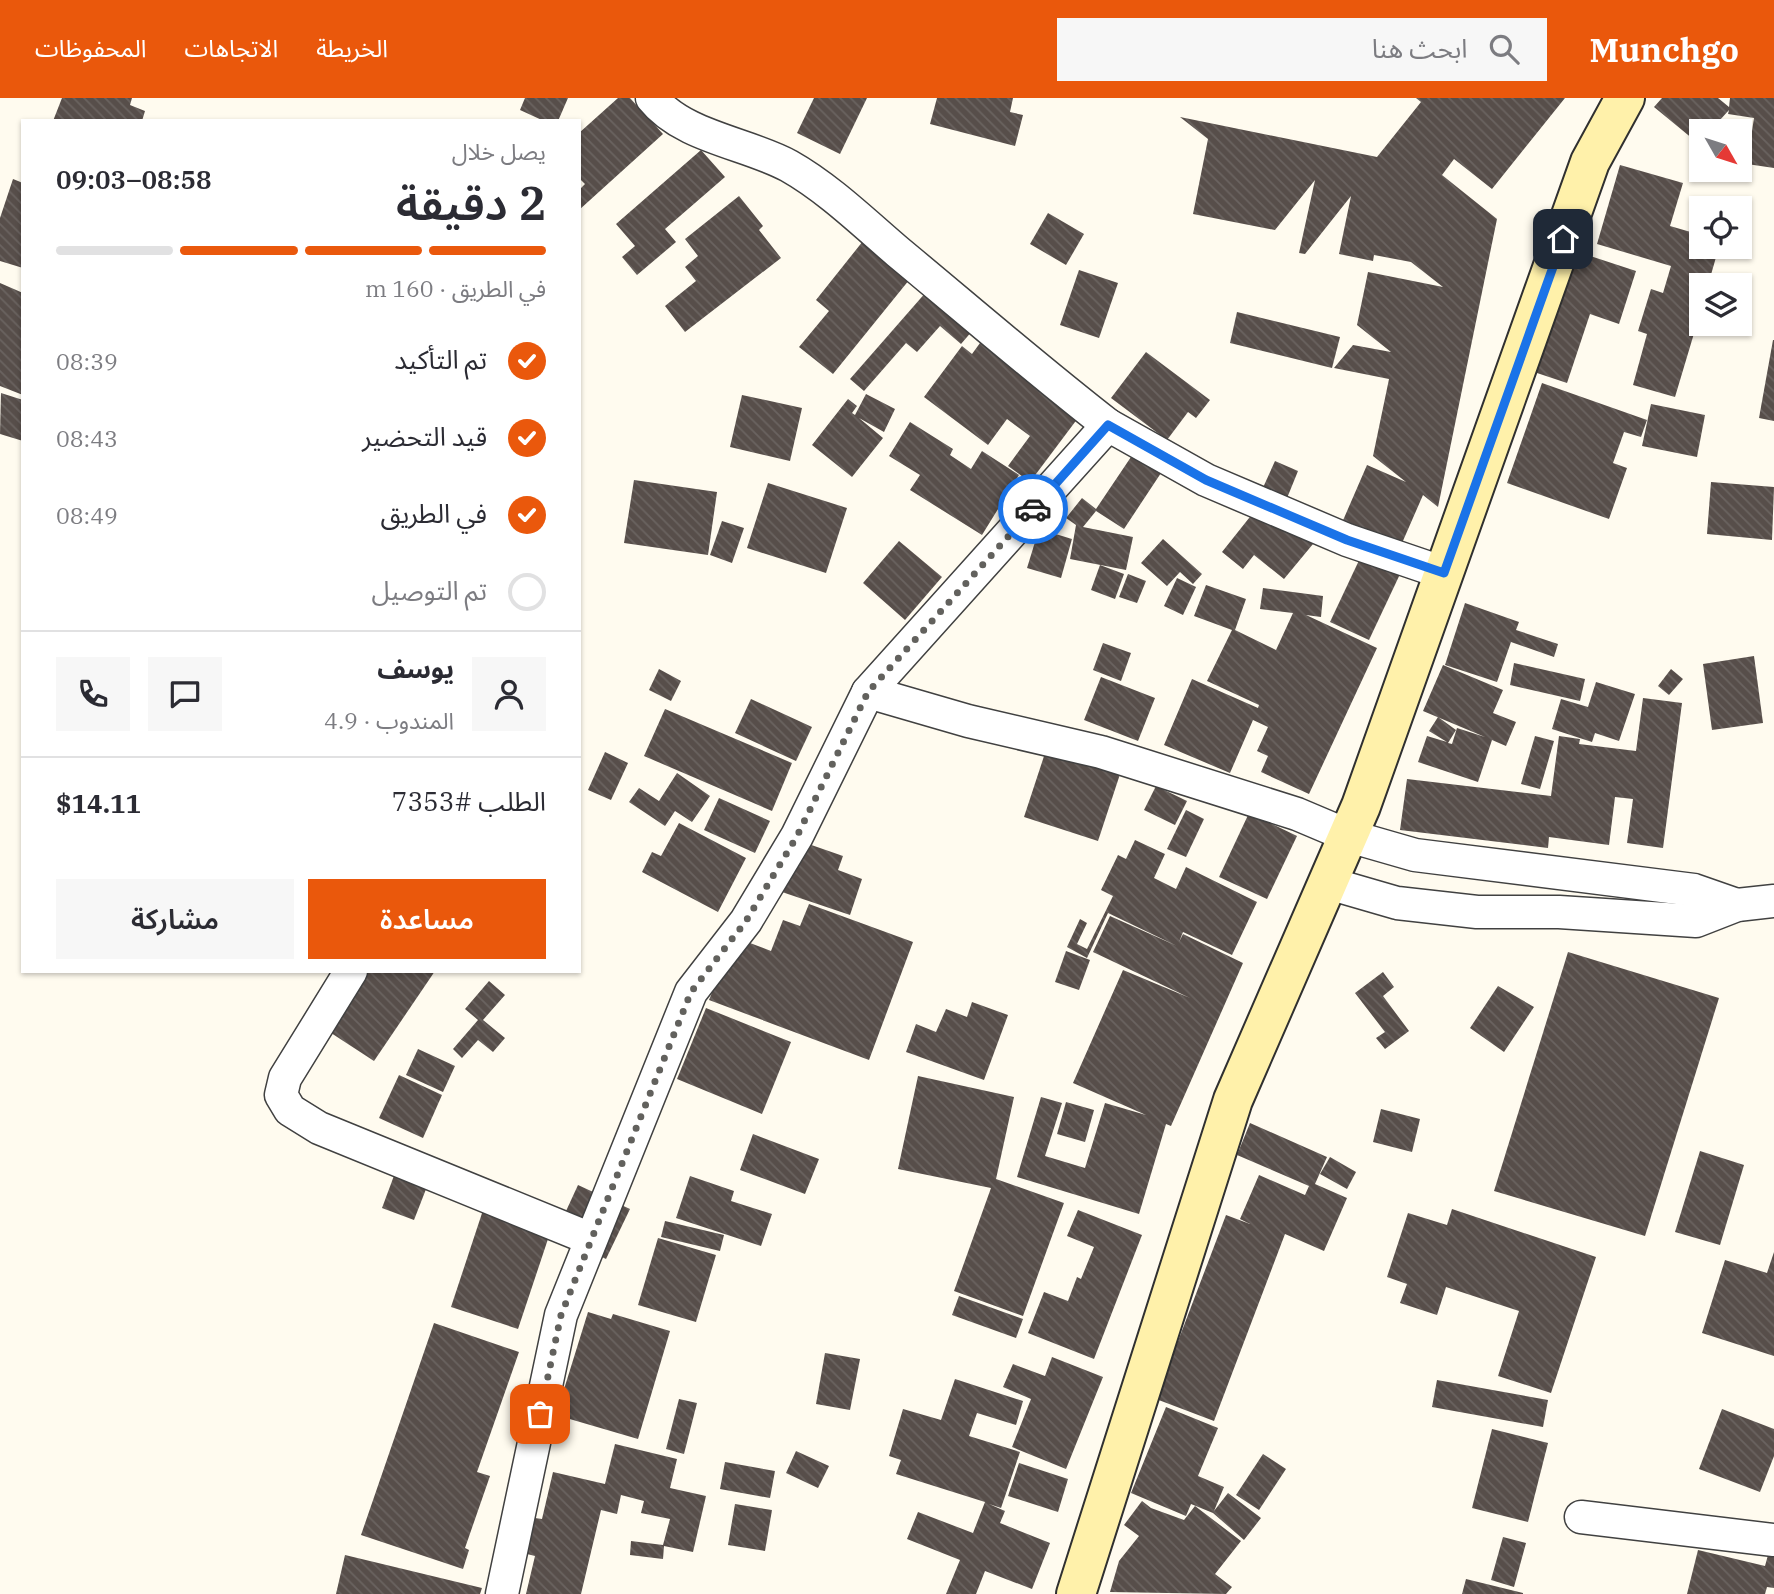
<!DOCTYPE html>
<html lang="ar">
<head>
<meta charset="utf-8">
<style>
  :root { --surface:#fff; --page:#f7f7f7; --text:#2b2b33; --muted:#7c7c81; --line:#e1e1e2; --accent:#ea580c }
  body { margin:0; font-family:"IBM Plex Serif","Noto Sans Arabic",serif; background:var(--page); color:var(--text); direction:rtl; height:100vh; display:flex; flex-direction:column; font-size:26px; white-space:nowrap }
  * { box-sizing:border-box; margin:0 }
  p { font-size:23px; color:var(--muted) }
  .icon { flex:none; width:38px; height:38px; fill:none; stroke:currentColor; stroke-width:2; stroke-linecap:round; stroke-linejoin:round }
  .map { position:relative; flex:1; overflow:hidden; direction:ltr }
  .details { position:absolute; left:21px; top:21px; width:560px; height:854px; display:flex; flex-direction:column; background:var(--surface); border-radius:0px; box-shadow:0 2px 5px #0004; direction:rtl }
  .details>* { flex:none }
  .needle { width:46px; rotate:129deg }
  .fabs { position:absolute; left:1689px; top:21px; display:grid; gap:14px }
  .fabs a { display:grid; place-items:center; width:63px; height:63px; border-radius:0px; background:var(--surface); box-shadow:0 2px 5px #0004; font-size:35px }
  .pin { position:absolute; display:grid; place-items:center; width:60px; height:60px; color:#fff; margin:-30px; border-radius:14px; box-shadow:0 4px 10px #0006 }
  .courier { position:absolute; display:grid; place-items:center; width:70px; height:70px; margin:-35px; border:5px solid #1a73e8; border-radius:50%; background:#fff; color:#222; box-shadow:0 2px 9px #0007 }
  .headline em { font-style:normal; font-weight:600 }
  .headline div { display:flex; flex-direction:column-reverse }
  .headline { display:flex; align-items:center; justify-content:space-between; height:119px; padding:0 35px }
  h1 { font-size:46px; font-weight:600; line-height:52px }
  .bar { display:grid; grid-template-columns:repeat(4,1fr); gap:10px 7px; align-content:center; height:84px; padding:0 35px }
  .bar i { height:9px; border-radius:5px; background:var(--line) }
  .bar .active { background:var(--accent) }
  .bar p { grid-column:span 4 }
  .line { display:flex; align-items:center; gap:18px; padding:0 35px; border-top:2px solid var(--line) }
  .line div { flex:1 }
  .round { display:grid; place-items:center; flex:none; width:74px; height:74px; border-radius:0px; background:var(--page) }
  ol { padding:0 35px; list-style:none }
  li { display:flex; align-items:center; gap:21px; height:77px }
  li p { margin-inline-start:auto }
  li .icon { padding:7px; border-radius:50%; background:var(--accent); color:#fff; stroke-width:4 }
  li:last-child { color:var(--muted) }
  li i { width:38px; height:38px; border:4px solid var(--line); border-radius:50% }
  .button { display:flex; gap:14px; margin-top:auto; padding:14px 35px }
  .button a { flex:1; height:80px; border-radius:0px; background:var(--accent); color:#fff; font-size:28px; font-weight:600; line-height:80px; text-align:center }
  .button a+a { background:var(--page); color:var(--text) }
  header { display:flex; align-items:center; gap:42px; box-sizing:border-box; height:98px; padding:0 35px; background:var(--accent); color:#fff }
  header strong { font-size:33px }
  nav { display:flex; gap:38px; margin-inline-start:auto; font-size:24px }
  .search { width:490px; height:63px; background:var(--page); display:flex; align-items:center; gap:18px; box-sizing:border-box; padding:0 24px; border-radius:0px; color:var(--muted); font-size:26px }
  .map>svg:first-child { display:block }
  .building { fill:url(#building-back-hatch) }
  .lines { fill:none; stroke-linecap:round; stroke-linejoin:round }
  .minor-casing { stroke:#414141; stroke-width:35 }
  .secondary-casing { stroke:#303030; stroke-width:42 }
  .minor { stroke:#fff; stroke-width:32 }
  .secondary { stroke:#fff1aa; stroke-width:38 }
  .done { stroke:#62615d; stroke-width:7; stroke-dasharray:0 12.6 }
  .route { stroke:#1a73e8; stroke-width:9 }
</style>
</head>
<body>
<header>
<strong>Munchgo</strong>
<div class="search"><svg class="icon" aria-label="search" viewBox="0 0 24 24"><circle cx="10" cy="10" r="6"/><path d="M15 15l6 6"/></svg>ابحث هنا</div>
<nav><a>الخريطة</a><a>الاتجاهات</a><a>المحفوظات</a></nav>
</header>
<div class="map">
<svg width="1774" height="1496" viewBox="0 0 1774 1496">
  <defs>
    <pattern id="building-back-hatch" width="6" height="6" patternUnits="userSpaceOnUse" patternTransform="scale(1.75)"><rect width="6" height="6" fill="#574e4a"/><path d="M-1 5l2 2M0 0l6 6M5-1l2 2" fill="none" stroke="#6a6360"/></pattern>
  </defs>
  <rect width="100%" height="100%" fill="#fffbef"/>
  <g class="building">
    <polygon points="62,0 132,0 130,7 145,13 142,23 53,23"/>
    <polygon points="525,0 568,0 558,23 544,23 520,12"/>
    <polygon points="618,0 630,0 663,36 579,112 579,92 585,86 579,80 579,35"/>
    <polygon points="814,0 867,0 840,56 797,35"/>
    <polygon points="937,0 1013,0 1010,14 1023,17 1015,48 930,26"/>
    <polygon points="1416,0 1565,0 1492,91 1454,61 1442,77 1497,121 1438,409 1423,397 1399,452 1341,427 1367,367 1406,384 1373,358 1389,281 1334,270 1353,247 1391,254 1357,227 1368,174 1443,189 1411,164 1374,157 1373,163 1339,156 1351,98 1305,156 1299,155 1315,82 1275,132 1193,116 1208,41 1180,19 1377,59 1421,4"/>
    <polygon points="1662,0 1718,0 1729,9 1730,0 1774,0 1774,70 1747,66 1754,20 1728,16 1729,12 1710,33 1701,33 1699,46 1654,9"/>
    <polygon points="701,52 725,79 665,131 676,144 637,177 622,159 635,148 616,126"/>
    <polygon points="1620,67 1683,85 1670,128 1701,137 1701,149 1719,149 1708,187 1701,187 1701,212 1675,299 1633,287 1647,236 1638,233 1651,191 1663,195 1671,168 1597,146"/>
    <polygon points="13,81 23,85 23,170 0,163 0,120"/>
    <polygon points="739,98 763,128 759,132 781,160 685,234 665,208 696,183 685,169 698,158 685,141"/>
    <polygon points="1048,115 1084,136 1066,167 1030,146"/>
    <polygon points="871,133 918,171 833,276 799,249 829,213 816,202"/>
    <polygon points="1572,152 1636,173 1619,226 1590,216 1567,285 1531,273"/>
    <polygon points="1079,172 1118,185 1099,240 1060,227"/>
    <polygon points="0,185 23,195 23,297 0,288"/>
    <polygon points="934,185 979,225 961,246 940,228 917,254 906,245 864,293 850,281"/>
    <polygon points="1237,214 1340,239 1332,270 1230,245"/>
    <polygon points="988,234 1087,308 1030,384 1008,368 1030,338 1007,321 988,347 924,299 962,248 972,256"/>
    <polygon points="1773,242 1774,242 1774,323 1759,320"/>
    <polygon points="1146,254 1210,302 1196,320 1188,314 1167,342 1111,300"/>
    <polygon points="1542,285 1647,322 1641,339 1624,334 1613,365 1627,370 1609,421 1507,385"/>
    <polygon points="1,295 23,302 23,343 0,336"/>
    <polygon points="866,296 895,311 884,334 859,320 883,340 852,379 812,347 848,301 857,308 852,315 855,317"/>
    <polygon points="742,297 802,310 790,363 730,349"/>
    <polygon points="1651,306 1705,317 1697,359 1642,348"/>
    <polygon points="910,324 953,351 950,357 971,371 982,353 1019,377 982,437 910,392 920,377 889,358"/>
    <polygon points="1133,356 1161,375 1124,431 1096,413 1083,429 1133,439 1126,472 1070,461 1076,427 1066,420 1082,400 1096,411"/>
    <polygon points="1275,363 1298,373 1285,405 1261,394"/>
    <polygon points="634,382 717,394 708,457 624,445"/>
    <polygon points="1711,384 1774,389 1772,442 1707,436"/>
    <polygon points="768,385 847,410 826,475 747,450"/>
    <polygon points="1261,405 1313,446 1284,481 1254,457 1243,471 1222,454"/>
    <polygon points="722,423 744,430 732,465 710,457"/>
    <polygon points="1039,431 1072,441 1061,480 1027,470"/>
    <polygon points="1163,441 1202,476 1193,486 1180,474 1167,488 1141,465"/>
    <polygon points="899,443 942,479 905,522 863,485"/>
    <polygon points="1362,456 1401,474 1369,542 1330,524"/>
    <polygon points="1100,467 1124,476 1115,501 1091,492"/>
    <polygon points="1128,476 1146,483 1137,505 1119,499"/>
    <polygon points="1177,480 1196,489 1183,517 1164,508"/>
    <polygon points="1206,487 1246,501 1235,532 1276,552 1293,515 1260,511 1263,490 1323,498 1321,519 1306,517 1377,550 1309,696 1261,674 1268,658 1257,653 1268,629 1253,622 1230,675 1164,647 1192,581 1258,610 1259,607 1207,583 1232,532 1194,518"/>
    <polygon points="1465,505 1519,524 1516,532 1558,546 1554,559 1511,544 1497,584 1445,567"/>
    <polygon points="1103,545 1131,555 1121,583 1093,572"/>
    <polygon points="1754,558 1763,625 1712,632 1703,566"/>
    <polygon points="1514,565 1585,581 1580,603 1510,587"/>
    <polygon points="1443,567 1503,592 1493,615 1516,624 1506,648 1492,642 1478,684 1418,664 1427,638 1447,644 1429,633 1438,619 1456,632 1448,645 1452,646 1457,630 1485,639 1423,613"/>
    <polygon points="659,571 681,583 671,603 649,592"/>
    <polygon points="1671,571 1683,581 1669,597 1658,588"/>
    <polygon points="1101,579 1155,600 1138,643 1084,622"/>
    <polygon points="1596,584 1635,596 1619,643 1595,635 1592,644 1552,631 1561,601 1588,609"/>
    <polygon points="1643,600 1682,605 1663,750 1627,745 1633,701 1615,699 1609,747 1549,739 1548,750 1400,732 1407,681 1551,698 1559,638 1580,641 1579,646 1636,653"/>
    <polygon points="751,601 812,629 796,663 735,635"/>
    <polygon points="665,611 792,665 772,713 644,658"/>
    <polygon points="1535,638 1554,643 1540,691 1521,686"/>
    <polygon points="1047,649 1125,661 1098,743 1024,719"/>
    <polygon points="605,654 628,665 611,702 588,692"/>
    <polygon points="677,675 710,698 692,724 675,713 665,728 629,704 639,690 659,703"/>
    <polygon points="1156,688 1187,703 1175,727 1144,712"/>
    <polygon points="719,700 770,723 755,755 704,732"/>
    <polygon points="1186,712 1204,721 1186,759 1167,751"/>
    <polygon points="1249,715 1297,738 1267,801 1219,779"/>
    <polygon points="679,725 746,760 718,814 642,774 652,754 661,758"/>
    <polygon points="797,742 843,758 838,772 862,781 850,817 779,793"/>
    <polygon points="1135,742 1165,756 1154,780 1176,791 1186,769 1257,804 1232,857 1183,834 1179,844 1183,836 1243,865 1171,1028 1166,1026 1139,1116 1017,1079 1041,999 1062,1005 1045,1058 1085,1070 1105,1005 1146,1017 1073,985 1123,872 1190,900 1093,854 1110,818 1177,848 1108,815 1087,860 1067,849 1080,821 1087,825 1077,846 1087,851 1113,798 1101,792 1118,757 1126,761"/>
    <polygon points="809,806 913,844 869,962 709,902 715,887 700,881 718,833 771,853 783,822 800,828"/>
    <polygon points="1066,853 1090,862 1079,892 1055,884"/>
    <polygon points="1568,854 1719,900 1645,1138 1494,1093"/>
    <polygon points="368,873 435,873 374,963 328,933"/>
    <polygon points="1383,874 1394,889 1383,898 1409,933 1385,951 1376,940 1385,934 1355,895"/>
    <polygon points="489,883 505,897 483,922 505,940 493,954 478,942 462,960 453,951 478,922 465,911"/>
    <polygon points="1498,888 1534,909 1504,954 1470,930"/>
    <polygon points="972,904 1008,917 984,982 906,954 916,926 936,934 946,911 967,919"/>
    <polygon points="706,910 791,944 762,1016 677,981"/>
    <polygon points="418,951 455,968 443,994 406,977"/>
    <polygon points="399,977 442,997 423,1040 379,1020"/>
    <polygon points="918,978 1014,999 996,1081 1064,1105 1023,1218 954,1193 991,1090 898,1071"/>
    <polygon points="1066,1004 1094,1012 1085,1044 1057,1036"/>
    <polygon points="1381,1011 1420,1021 1412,1054 1373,1044"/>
    <polygon points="1250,1025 1327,1059 1315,1086 1347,1100 1324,1153 1285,1136 1214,1323 1156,1301 1226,1117 1250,1126 1240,1121 1259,1077 1305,1097 1309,1088 1237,1057"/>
    <polygon points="753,1036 819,1061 805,1096 740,1072"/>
    <polygon points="1700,1053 1744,1067 1720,1147 1675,1134"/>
    <polygon points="1330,1059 1356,1074 1347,1091 1320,1076"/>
    <polygon points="395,1075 428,1086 414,1122 382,1110"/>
    <polygon points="690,1078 734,1093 731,1103 772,1116 761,1148 676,1120"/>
    <polygon points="578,1087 630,1111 606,1161 555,1137"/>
    <polygon points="489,1094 556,1117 518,1231 451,1209"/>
    <polygon points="1452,1111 1596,1159 1551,1295 1498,1278 1519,1213 1446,1189 1437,1217 1400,1205 1407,1186 1387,1179 1408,1115 1447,1127"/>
    <polygon points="1078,1112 1142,1137 1094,1261 1028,1235 1044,1194 1068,1203 1077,1179 1081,1181 1094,1149 1067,1138"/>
    <polygon points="665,1123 724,1137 720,1153 661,1139"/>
    <polygon points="658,1140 716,1157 696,1224 638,1207"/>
    <polygon points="1774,1154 1774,1258 1702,1235 1725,1162 1767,1175"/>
    <polygon points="959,1198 1023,1221 1016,1240 952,1217"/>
    <polygon points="588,1214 611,1221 613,1216 670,1233 638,1341 556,1317"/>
    <polygon points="434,1225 519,1254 477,1374 490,1378 465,1450 469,1452 463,1471 361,1437"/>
    <polygon points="825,1255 860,1261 850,1312 816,1306"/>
    <polygon points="1052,1259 1103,1279 1066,1371 1012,1349 1031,1301 1003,1289 1013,1266 1045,1278"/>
    <polygon points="955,1281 1023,1303 1016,1327 977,1315 969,1338 1020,1354 1001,1410 989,1406 1005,1413 1000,1425 1050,1445 1032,1491 985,1473 976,1496 946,1496 960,1462 907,1441 918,1414 973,1435 985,1404 896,1376 901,1362 889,1358 903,1311 941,1322"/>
    <polygon points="1437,1282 1548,1302 1543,1329 1432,1309"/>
    <polygon points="679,1301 697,1305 684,1356 666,1351"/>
    <polygon points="1166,1309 1218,1330 1198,1378 1224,1389 1214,1413 1228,1395 1261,1420 1244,1442 1213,1415 1191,1406 1186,1418 1131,1395"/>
    <polygon points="1722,1311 1774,1331 1774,1358 1760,1394 1699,1371"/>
    <polygon points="1492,1331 1548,1345 1528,1424 1472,1410"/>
    <polygon points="615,1346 677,1361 670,1390 706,1398 693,1454 664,1448 663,1461 630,1457 631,1443 663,1447 670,1421 641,1415 644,1403 621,1397 617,1416 601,1412 581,1496 526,1496 535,1458 527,1456 535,1420 542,1421 553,1374 605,1386"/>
    <polygon points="796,1353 829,1368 818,1390 786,1375"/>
    <polygon points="1263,1356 1286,1371 1259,1412 1236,1397"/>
    <polygon points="725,1364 775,1373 770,1400 720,1391"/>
    <polygon points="1019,1365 1068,1381 1058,1414 1008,1398"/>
    <polygon points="1142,1403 1151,1410 1184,1422 1195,1408 1241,1443 1215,1476 1232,1489 1226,1496 1110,1494 1119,1463 1139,1438 1124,1427"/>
    <polygon points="735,1406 772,1412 765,1453 728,1447"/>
    <polygon points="1774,1435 1774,1490 1767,1489 1765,1496 1687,1496 1698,1452 1765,1468"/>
    <polygon points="1503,1439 1526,1445 1514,1489 1491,1482"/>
    <polygon points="345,1457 482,1490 480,1496 336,1496"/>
    <polygon points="1466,1481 1523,1495 1523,1496 1462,1496"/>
  </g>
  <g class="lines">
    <g class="minor-casing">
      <g id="minor">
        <path d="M652 0C683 39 747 45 789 68 828 90 864 125 898 154 968 212 1036 271 1108 327"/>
        <polyline points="868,594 968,623 1101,654 1297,716 1349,738 1415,757 1694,792 1737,807"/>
        <polyline points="1328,785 1397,805 1477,814 1559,814 1696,823 1737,807 1774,803"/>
        <polyline points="351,873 285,980 281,997 290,1012 319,1030 591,1141"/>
        <polyline points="1581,1419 1774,1442"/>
        <polyline points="502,1496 561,1217 691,894 746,823 797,738 868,594 1108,327 1206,382 1347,442 1444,475"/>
      </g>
    </g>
    <g class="secondary-casing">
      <polyline id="secondary" points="1076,1496 1233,1002 1361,708 1590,64 1625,0"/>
    </g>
    <use href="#minor" class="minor"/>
    <use href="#secondary" class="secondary"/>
  </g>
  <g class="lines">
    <polyline class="done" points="540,1316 561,1217 691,894 746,823 797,738 868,594 1033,411"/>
    <polyline class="route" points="1033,411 1108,327 1206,382 1347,442 1444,475 1563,141"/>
  </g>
</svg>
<div class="fabs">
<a><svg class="needle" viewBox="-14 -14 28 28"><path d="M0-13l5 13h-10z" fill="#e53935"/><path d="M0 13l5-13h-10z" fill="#7c7c81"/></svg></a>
<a><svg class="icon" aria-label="locate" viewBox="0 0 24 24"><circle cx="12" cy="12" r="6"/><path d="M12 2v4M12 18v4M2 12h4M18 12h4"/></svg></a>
<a><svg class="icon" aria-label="layers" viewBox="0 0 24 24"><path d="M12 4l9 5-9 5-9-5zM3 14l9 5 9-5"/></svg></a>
</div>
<div class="pin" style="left:540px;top:1316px;background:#ea580c"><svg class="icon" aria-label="bag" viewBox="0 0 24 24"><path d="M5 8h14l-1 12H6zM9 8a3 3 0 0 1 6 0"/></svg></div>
<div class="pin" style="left:1563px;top:141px;background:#1f2937"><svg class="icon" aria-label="home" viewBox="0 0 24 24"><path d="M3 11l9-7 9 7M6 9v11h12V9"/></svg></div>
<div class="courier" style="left:1033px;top:411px"><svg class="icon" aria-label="car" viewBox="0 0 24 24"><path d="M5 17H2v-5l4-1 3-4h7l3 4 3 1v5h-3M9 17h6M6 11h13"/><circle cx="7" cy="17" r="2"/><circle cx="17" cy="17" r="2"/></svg></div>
<section class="details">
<div class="headline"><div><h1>2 دقيقة</h1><p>يصل خلال</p></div><em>08:58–09:03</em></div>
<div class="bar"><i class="active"></i><i class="active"></i><i class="active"></i><i></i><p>في الطريق · 160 m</p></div>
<ol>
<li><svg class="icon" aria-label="check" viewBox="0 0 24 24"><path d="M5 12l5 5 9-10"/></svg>تم التأكيد<p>08:39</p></li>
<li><svg class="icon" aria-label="check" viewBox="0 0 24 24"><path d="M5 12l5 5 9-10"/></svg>قيد التحضير<p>08:43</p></li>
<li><svg class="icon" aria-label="check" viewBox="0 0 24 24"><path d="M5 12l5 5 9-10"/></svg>في الطريق<p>08:49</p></li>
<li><i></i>تم التوصيل</li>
</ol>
<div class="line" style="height:126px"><a class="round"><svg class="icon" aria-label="person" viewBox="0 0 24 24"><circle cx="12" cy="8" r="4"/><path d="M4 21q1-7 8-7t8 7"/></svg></a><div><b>يوسف</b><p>المندوب · 4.9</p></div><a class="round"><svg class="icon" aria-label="chat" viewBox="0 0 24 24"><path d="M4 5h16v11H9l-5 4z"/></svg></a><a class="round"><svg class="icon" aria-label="phone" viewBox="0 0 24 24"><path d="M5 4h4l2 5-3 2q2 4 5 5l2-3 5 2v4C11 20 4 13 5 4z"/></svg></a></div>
<div class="line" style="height:91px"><div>الطلب #7353</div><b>$14.11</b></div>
<div class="button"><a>مساعدة</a><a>مشاركة</a></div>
</section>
</div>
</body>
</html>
